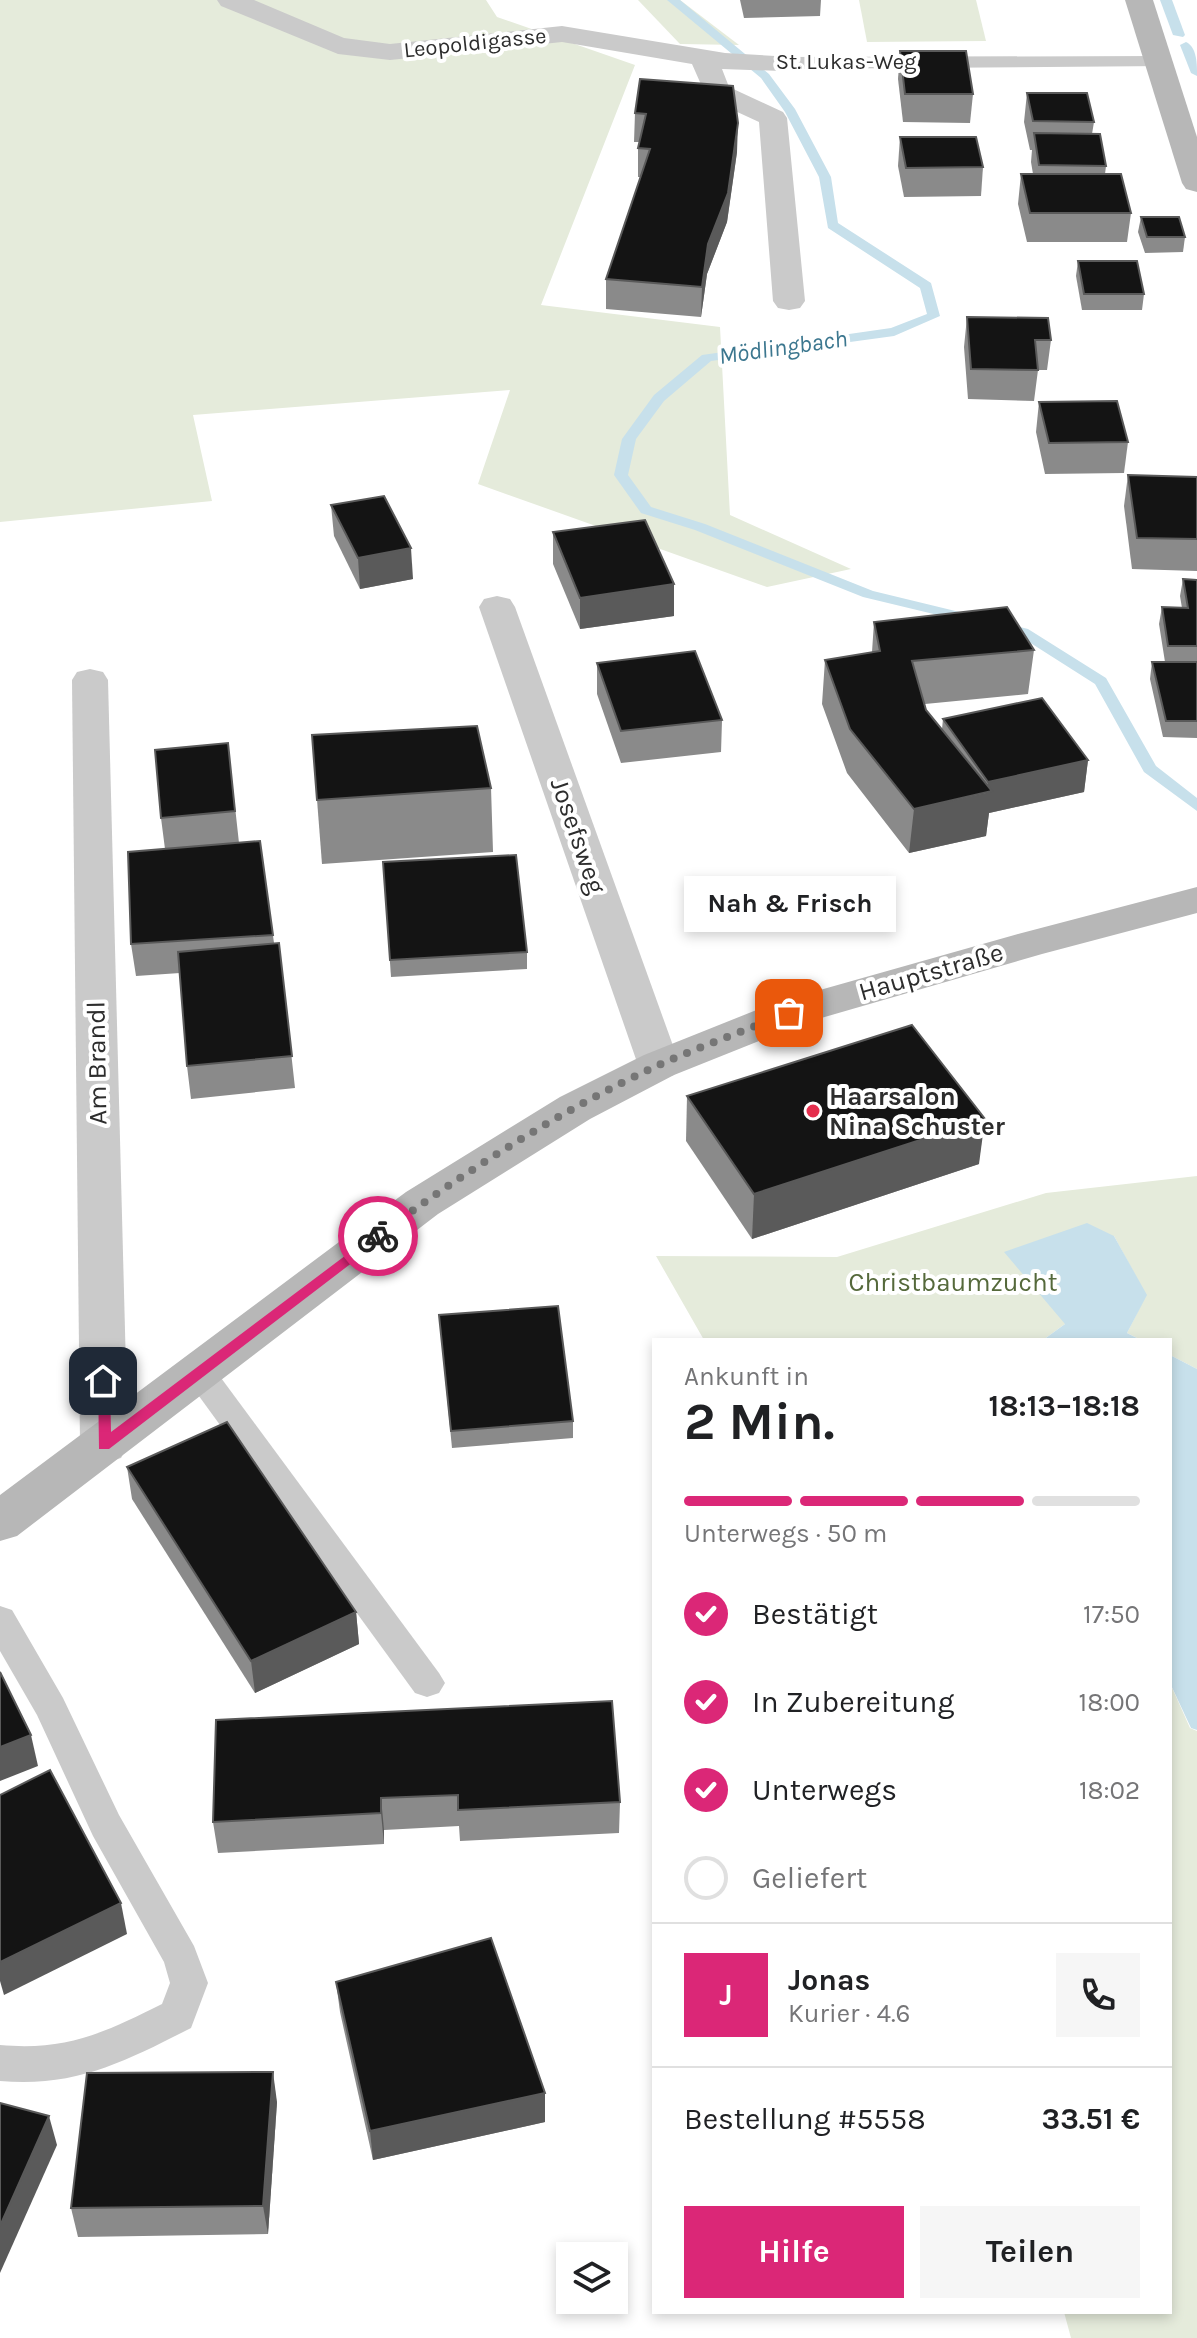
<!DOCTYPE html>
<html lang="de">
<head>
<meta charset="utf-8">
<style>
  :root { --surface:#fff; --page:#f6f6f6; --text:#202124; --muted:#757577; --line:#e0e0e0; --accent:#db2777 }
  body { margin:0; font-family:Karla,sans-serif; background:var(--page); color:var(--text); height:100vh; display:flex; flex-direction:column; font-size:30px; white-space:nowrap }
  * { box-sizing:border-box; margin:0 }
  p { font-size:26px; color:var(--muted) }
  .icon { flex:none; width:44px; height:44px; fill:none; stroke:currentColor; stroke-width:2; stroke-linecap:round; stroke-linejoin:round }
  .map { position:relative; flex:1; overflow:hidden }
  .panel { position:absolute; left:652px; top:1338px; width:520px; height:976px; display:flex; flex-direction:column; background:var(--surface); border-radius:0px; box-shadow:0 4px 12px #0003 }
  .panel>* { flex:none }
  .tools { position:absolute; left:556px; top:2242px; display:grid; gap:16px }
  .tools a { display:grid; place-items:center; width:72px; height:72px; border-radius:0px; background:var(--surface); box-shadow:0 4px 12px #0003; font-size:40px }
  .pin { position:absolute; display:grid; place-items:center; width:68px; height:68px; color:#fff; margin:-34px; border-radius:16px; box-shadow:0 4px 12px #0006 }
  .courier { position:absolute; display:grid; place-items:center; width:80px; height:80px; margin:-40px; border:6px solid #db2777; border-radius:50%; background:#fff; color:#222; box-shadow:0 2px 10px #0007 }
  .bubble { position:absolute; height:56px; border-radius:0px; background:var(--surface); box-shadow:0 4px 12px #0003; font-size:26px; font-weight:700; line-height:56px; text-align:center }
  .head em { font-style:normal; font-weight:700 }
  .head div { display:flex; flex-direction:column-reverse }
  .head { display:flex; align-items:center; justify-content:space-between; height:136px; padding:0 32px }
  h1 { font-size:52px; font-weight:700; line-height:60px }
  .bar { display:grid; grid-template-columns:repeat(4,1fr); gap:12px 8px; align-content:center; height:96px; padding:0 32px }
  .bar i { height:10px; border-radius:6px; background:var(--line) }
  .bar .current { background:var(--accent) }
  .bar p { grid-column:span 4 }
  .line { display:flex; align-items:center; gap:20px; padding:0 32px; border-top:2px solid var(--line) }
  .line div { flex:1 }
  .round { display:grid; place-items:center; flex:none; width:84px; height:84px; border-radius:0px; background:var(--page) }
  ol { padding:0 32px; list-style:none }
  li { display:flex; align-items:center; gap:24px; height:88px }
  li p { margin-inline-start:auto }
  li .icon { padding:8px; border-radius:50%; background:var(--accent); color:#fff; stroke-width:4 }
  li:last-child { color:var(--muted) }
  li i { width:44px; height:44px; border:4px solid var(--line); border-radius:50% }
  .button { display:flex; gap:16px; margin-top:auto; padding:16px 32px }
  .button a { flex:1; height:92px; border-radius:0px; background:var(--accent); color:#fff; font-size:32px; font-weight:700; line-height:92px; text-align:center }
  .button a+a { background:var(--page); color:var(--text) }
  .map>svg:first-child { display:block }
  .green { fill:#e5ebdb }
  .water { fill:#c7e0eb }
  .lines { fill:none; stroke-linecap:round; stroke-linejoin:round }
  .stream { fill:#c7e0eb; fill-rule:evenodd }
  .lane { fill:#cacaca; fill-rule:evenodd }
  .street { fill:#cacaca; fill-rule:evenodd }
  .secondary { fill:#b7b7b7; fill-rule:evenodd }
  .wall { fill:#8a8a8a }
  .shaded-wall { fill:#5a5a5a }
  .building { fill:#141414; stroke:#5a5a5a; stroke-width:2 }
  .route { fill:#db2777 }
  .done { stroke:#767676; stroke-width:8; stroke-dasharray:0 14.4 }
  .poi-dot { fill:#e52f4e; stroke:#fff; stroke-width:3 }
  .labels { text-anchor:middle; dominant-baseline:central; stroke-width:8; stroke-linejoin:round; paint-order:stroke }
  .far-street-label { font-size:22px; fill:#2d2d2d; stroke:#fff }
  .far-water-label { font-size:24px; font-style:italic; fill:#3c778f; stroke:#fff }
  .street-label { font-size:26px; fill:#2d2d2d; stroke:#fff }
  .poi-label { font-size:26px; font-weight:bold; fill:#2d2d2d; stroke:#fff; text-anchor:start }
  .park-label { font-size:26px; fill:#55693b; stroke:#fff }
</style>
</head>
<body>
<div class="map">
<svg width="1197" height="2338" viewBox="0 0 1197 2338">
  <rect width="100%" height="100%" fill="#fff"/>
  <g class="green">
    <polygon points="0,0 486,0 497,17 635,65 541,305 720,327 730,515 851,569 767,587 478,484 510,390 193,415 212,501 0,522"/>
    <polygon points="638,0 680,0 739,45 680,44"/>
    <polygon points="859,0 976,0 986,41 867,42"/>
    <polygon points="1197,1176 1197,1369 1170,1355 1170,1340 1141,1340 1127,1333 1146,1295 1114,1236 1065,1324 1043,1340 704,1340 656,1256 837,1257 1046,1193"/>
    <polygon points="1170,1683 1190,1728 1197,1731 1197,2338 1071,2338 1064,2312 1170,2312"/>
  </g>
  <g class="water">
    <polygon points="1087,1223 1114,1236 1147,1295 1127,1333 1141,1340 1043,1340 1065,1324 1004,1252"/>
    <polygon points="1170,1355 1197,1369 1197,1730 1191,1728 1170,1683"/>
  </g>
  <g class="lines">
    <g class="stream">
      <polygon points="667,0 680,0 769,74 795,109 831,177 838,223 931,283 940,316 894,336 711,361 664,401 636,439 628,475 651,507 705,524 873,591 976,616 976,622 971,623 863,597 695,530 641,513 614,475 622,439 654,395 702,355 891,328 927,314 920,288 828,228 819,177 785,112 761,78"/>
      <polygon points="1160,0 1172,0 1185,35 1183,37 1173,35"/>
      <path d="M1186 42C1197 47 1197 64 1197 76L1191 73 1180 45Z"/>
      <polygon points="1000,622 1028,629 1106,678 1156,766 1197,798 1197,811 1144,772 1095,684 1018,635 995,629 993,626"/>
    </g>
    <g class="lane">
      <polygon points="1159,56 1166,58 1169,62 1166,66 782,69 772,63 782,57"/>
      <polygon points="199,1360 210,1363 439,1673 445,1683 439,1693 427,1697 415,1693 188,1381 183,1372 188,1363"/>
      <path d="M0 1606 12 1610 63 1698 119 1815 194 1946 208 1983 191 2028C126 2061 75 2088 0 2081V2045C66 2051 104 2033 162 2004L170 1983 164 1962 93 1836 37 1715 0 1651Z"/>
    </g>
    <g class="street">
      <polygon points="217,0 254,0 344,38 390,44 562,26 725,53 792,57 796,63 792,69 782,71 722,69 729,87 783,112 787,118 805,301 800,308 789,310 778,308 773,301 759,122 707,98 692,64 562,42 390,60 338,54 221,6"/>
      <polygon points="497,596 510,599 515,607 680,1065 674,1075 659,1080 644,1075 638,1065 479,607 484,599"/>
      <polygon points="90,669 103,672 108,680 128,1445 121,1458 104,1463 87,1458 80,1445 72,680 77,672"/>
    </g>
    <g class="secondary">
      <polygon points="1125,0 1153,0 1197,137 1197,192 1186,189 1182,183"/>
      <polygon points="1197,887 1197,913 1042,954 804,1023 674,1075 590,1119 438,1214 17,1536 0,1541 0,1495 406,1192 560,1097 644,1055 774,1003 1018,934"/>
    </g>
  </g>
  <g class="wall">
    <polygon points="740,0 821,0 820,16 744,18"/>
    <polygon points="900,51 973,94 970,123 903,122 898,79"/>
    <polygon points="640,79 737,152 727,222 707,274 701,317 606,309 606,279 641,177 638,177 638,148 640,142 634,142 635,113"/>
    <polygon points="1027,93 1094,122 1092,134 1106,166 1105,174 1131,213 1127,242 1027,242 1018,204 1021,174 1033,174 1031,162 1032,150 1030,150 1024,122"/>
    <polygon points="900,137 983,167 981,196 904,197 898,166"/>
    <polygon points="1141,217 1185,237 1183,252 1145,253 1138,232"/>
    <polygon points="1078,261 1144,294 1142,310 1082,310 1076,276"/>
    <polygon points="967,317 1051,340 1047,370 1038,370 1034,401 968,399 964,347"/>
    <polygon points="1039,402 1128,442 1124,473 1045,474 1036,432"/>
    <polygon points="1128,475 1197,477 1197,571 1132,569 1124,506"/>
    <polygon points="331,505 413,579 360,589 334,536"/>
    <polygon points="553,532 674,584 674,616 580,629 553,564"/>
    <polygon points="1183,579 1197,580 1197,738 1163,737 1150,679 1152,662 1165,662 1159,624 1162,607 1182,608 1180,596"/>
    <polygon points="874,622 1034,650 1028,694 925,704 926,710 942,729 943,719 1088,760 1084,792 989,813 986,836 909,853 847,773 822,704 825,660 872,652"/>
    <polygon points="597,663 722,720 721,752 621,763 597,694"/>
    <polygon points="312,735 491,788 493,852 322,864"/>
    <polygon points="228,743 239,843 260,841 274,943 279,943 295,1088 191,1099 187,1066 180,973 136,976 131,944 165,849 161,818"/>
    <polygon points="383,862 527,952 527,969 391,977"/>
    <polygon points="687,1096 979,1164 752,1239 686,1141"/>
    <polygon points="439,1315 573,1421 573,1438 452,1448"/>
    <polygon points="127,1467 356,1612 359,1644 255,1693 132,1499"/>
    <polygon points="216,1720 620,1802 619,1833 460,1841 459,1826 384,1830 384,1844 218,1853 213,1822"/>
    <polygon points="336,1982 545,2122 373,2160 340,2012"/>
    <polygon points="277,2102 268,2234 78,2237 71,2208"/>
  </g>
  <g class="shaded-wall">
    <polygon points="738,123 737,152 727,222 707,274 701,317 702,287 708,244"/>
    <polygon points="411,548 413,579 360,589 358,558"/>
    <polygon points="674,584 674,616 580,629 580,598"/>
    <polygon points="1088,760 1084,792 989,813 986,836 909,853 914,809 986,793 988,782"/>
    <polygon points="985,1119 979,1164 752,1239 754,1194"/>
    <polygon points="356,1612 359,1644 255,1693 251,1661"/>
    <polygon points="31,1735 38,1766 0,1781 0,1747"/>
    <polygon points="381,1798 384,1830 384,1844 381,1813"/>
    <polygon points="121,1903 127,1934 4,1995 0,1981 0,1962"/>
    <polygon points="273,2072 277,2102 268,2234 263,2206"/>
    <polygon points="545,2093 545,2122 373,2160 370,2131"/>
    <polygon points="49,2116 57,2145 0,2273 0,2226"/>
  </g>
  <g class="building">
    <polygon points="900,51 966,51 973,94 905,94"/>
    <polygon points="640,79 733,86 738,123 728,193 708,244 702,287 606,279 650,149 638,148 646,114 635,113"/>
    <polygon points="1027,93 1087,93 1094,122 1033,121"/>
    <polygon points="1034,133 1100,134 1106,166 1039,165"/>
    <polygon points="900,137 976,137 983,167 906,168"/>
    <polygon points="1021,174 1121,174 1131,213 1030,213"/>
    <polygon points="1141,217 1179,217 1185,237 1147,237"/>
    <polygon points="1078,261 1137,261 1144,294 1084,294"/>
    <polygon points="967,317 1048,318 1051,340 1035,340 1038,370 971,369"/>
    <polygon points="1117,401 1128,442 1049,443 1039,402"/>
    <polygon points="1128,475 1197,477 1197,539 1137,538"/>
    <polygon points="384,496 411,548 358,558 331,505"/>
    <polygon points="645,520 674,584 580,598 553,532"/>
    <polygon points="1183,579 1197,580 1197,646 1168,646 1162,607 1188,608"/>
    <polygon points="1007,607 1034,650 912,661 926,710 992,791 914,809 850,729 825,660 880,651 874,622"/>
    <polygon points="695,651 722,720 621,731 597,663"/>
    <polygon points="1152,662 1197,662 1197,721 1166,721"/>
    <polygon points="1042,698 1088,760 988,782 943,719"/>
    <polygon points="477,726 491,788 317,800 312,735"/>
    <polygon points="228,743 235,811 161,818 155,750"/>
    <polygon points="260,841 273,935 131,944 128,852"/>
    <polygon points="516,855 527,952 390,960 383,862"/>
    <polygon points="279,943 292,1056 187,1066 178,952"/>
    <polygon points="912,1025 985,1119 754,1194 687,1096"/>
    <polygon points="558,1306 573,1421 451,1431 439,1315"/>
    <polygon points="227,1422 356,1612 251,1661 127,1467"/>
    <polygon points="0,1672 31,1735 0,1747"/>
    <polygon points="612,1701 620,1802 458,1810 458,1795 381,1798 381,1813 213,1822 216,1720"/>
    <polygon points="50,1770 121,1903 0,1962 0,1795"/>
    <polygon points="491,1938 545,2093 370,2131 336,1982"/>
    <polygon points="273,2072 263,2206 71,2208 87,2073"/>
    <polygon points="0,2103 49,2116 0,2226"/>
  </g>
  <polygon class="route" points="378,1231 383,1233 383,1239 109,1449 99,1449 98,1377 103,1376 110,1381 111,1432"/>
  <g class="lines">
    <path class="done" d="M378 1236C462 1173 563 1109 659 1065 701 1046 746 1030 789 1013"/>
  </g>
  <circle class="poi-dot" cx="813" cy="1111" r="8"/>
  <g class="labels">
    <g class="far-street-label">
      <text transform="translate(475 43) rotate(-6)">Leopoldigasse</text>
      <text x="846" y="62">St. Lukas-Weg</text>
    </g>
    <g class="far-water-label">
      <text transform="translate(783 347) rotate(-8)">Mödlingbach</text>
    </g>
    <g class="street-label">
      <text transform="translate(578 836) rotate(71)">Josefsweg</text>
      <text transform="translate(931 972) rotate(-16)">Hauptstraße</text>
      <text transform="translate(97 1063) rotate(-91)">Am Brandl</text>
    </g>
    <g class="poi-label">
      <text x="829" y="1096">Haarsalon<tspan x="829" dy="30">Nina Schuster</tspan></text>
    </g>
    <g class="park-label">
      <text x="953" y="1282">Christbaumzucht</text>
    </g>
  </g>
</svg>
<div class="tools">
<a><svg class="icon" aria-label="layers" viewBox="0 0 24 24"><path d="M12 4l9 5-9 5-9-5zM3 14l9 5 9-5"/></svg></a>
</div>
<div class="pin" style="left:789px;top:1013px;background:#ea580c"><svg class="icon" aria-label="bag" viewBox="0 0 24 24"><path d="M5 8h14l-1 12H6zM9 8a3 3 0 0 1 6 0"/></svg></div>
<div class="pin" style="left:103px;top:1381px;background:#1f2937"><svg class="icon" aria-label="home" viewBox="0 0 24 24"><path d="M3 11l9-7 9 7M6 9v11h12V9"/></svg></div>
<div class="courier" style="left:378px;top:1236px"><svg class="icon" aria-label="bike" viewBox="0 0 24 24"><circle cx="6" cy="16" r="4"/><circle cx="18" cy="16" r="4"/><path d="M6 16l4-8h5l3 8M10 8l3 8H6M13 5h3"/></svg></div>
<div class="bubble" style="left:684px;top:876px;width:212px">Nah &amp; Frisch</div>
<section class="panel">
<div class="head"><div><h1>2 Min.</h1><p>Ankunft in</p></div><em>18:13–18:18</em></div>
<div class="bar"><i class="current"></i><i class="current"></i><i class="current"></i><i></i><p>Unterwegs · 50 m</p></div>
<ol>
<li><svg class="icon" aria-label="check" viewBox="0 0 24 24"><path d="M5 12l5 5 9-10"/></svg>Bestätigt<p>17:50</p></li>
<li><svg class="icon" aria-label="check" viewBox="0 0 24 24"><path d="M5 12l5 5 9-10"/></svg>In Zubereitung<p>18:00</p></li>
<li><svg class="icon" aria-label="check" viewBox="0 0 24 24"><path d="M5 12l5 5 9-10"/></svg>Unterwegs<p>18:02</p></li>
<li><i></i>Geliefert</li>
</ol>
<div class="line" style="height:144px"><b class="round" style="background:var(--accent);color:#fff">J</b><div><b>Jonas</b><p>Kurier · 4.6</p></div><a class="round"><svg class="icon" aria-label="phone" viewBox="0 0 24 24"><path d="M5 4h4l2 5-3 2q2 4 5 5l2-3 5 2v4C11 20 4 13 5 4z"/></svg></a></div>
<div class="line" style="height:104px"><div>Bestellung #5558</div><b>33.51 €</b></div>
<div class="button"><a>Hilfe</a><a>Teilen</a></div>
</section>
</div>
</body>
</html>
